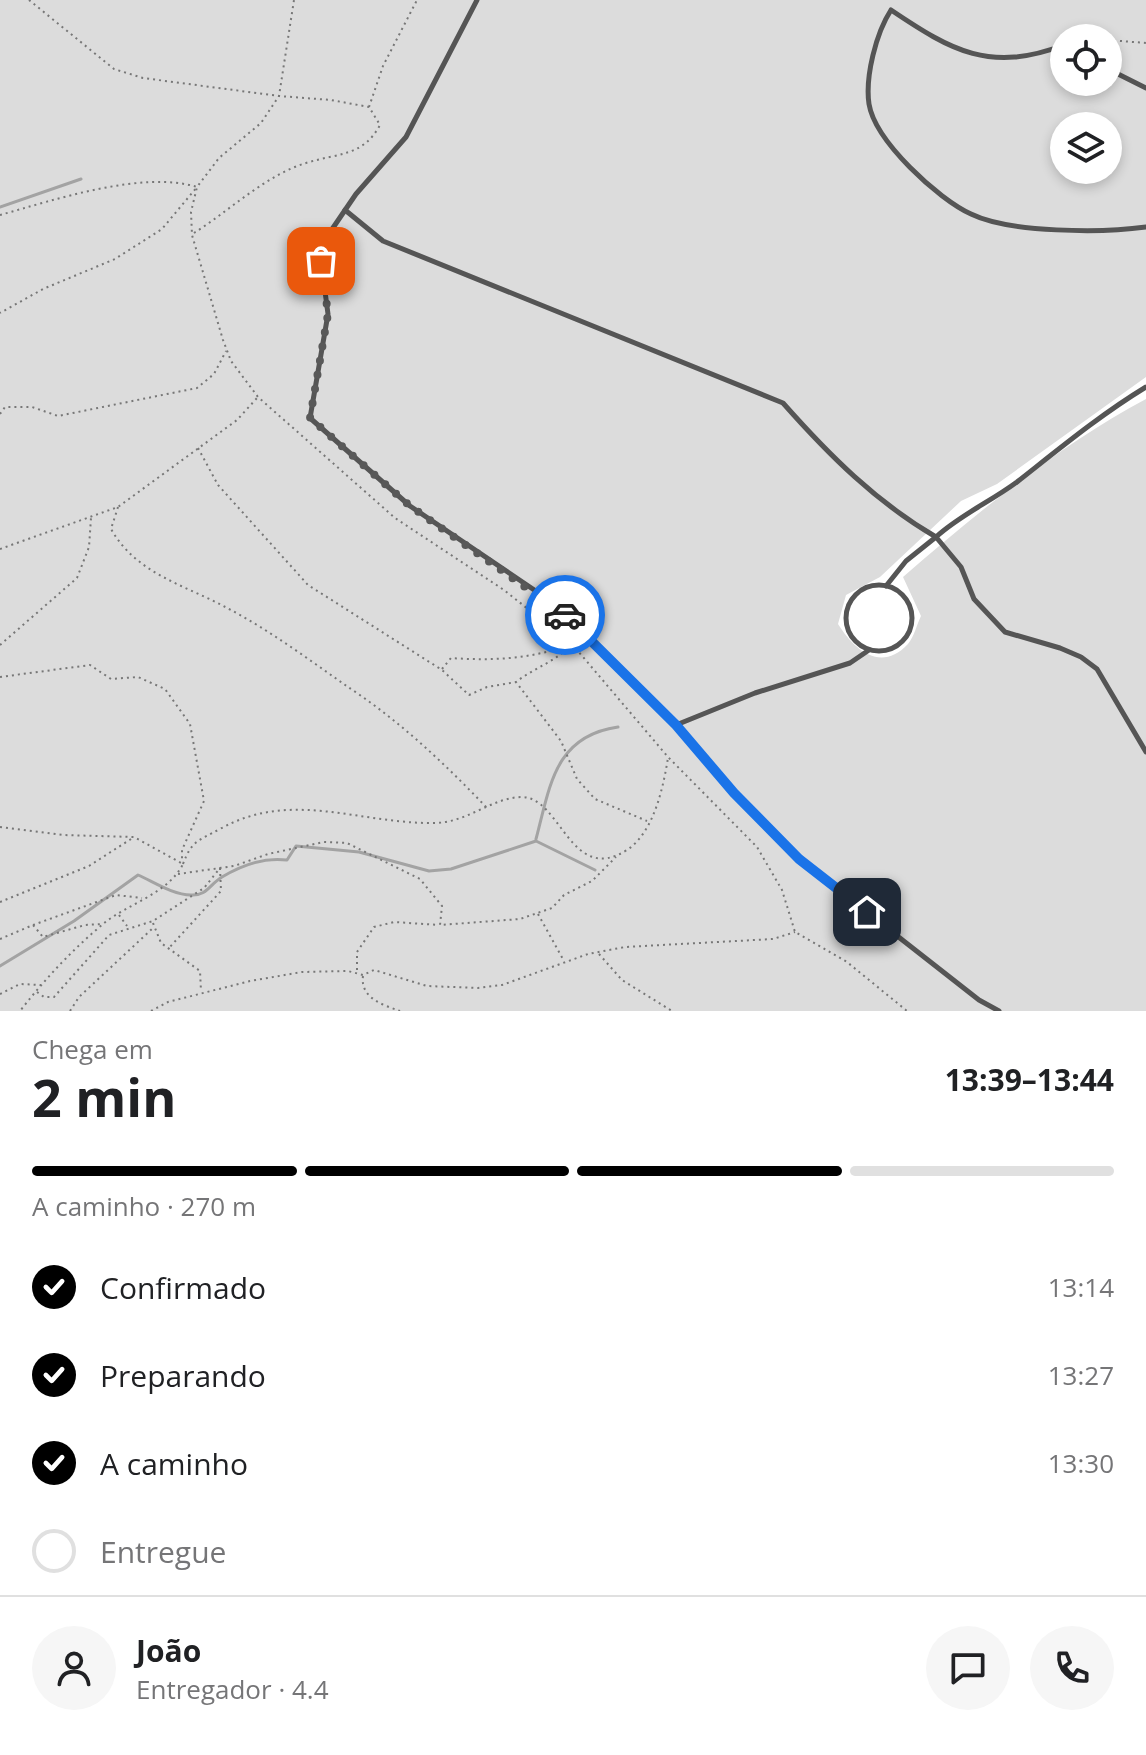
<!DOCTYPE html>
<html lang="pt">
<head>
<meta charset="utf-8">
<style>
  :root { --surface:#fff; --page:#f6f6f6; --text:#202124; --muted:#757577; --line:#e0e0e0; --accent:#000 }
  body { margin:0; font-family:"Open Sans",sans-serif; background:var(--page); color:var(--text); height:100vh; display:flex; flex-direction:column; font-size:30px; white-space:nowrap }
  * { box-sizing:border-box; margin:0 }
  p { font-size:26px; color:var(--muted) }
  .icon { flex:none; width:44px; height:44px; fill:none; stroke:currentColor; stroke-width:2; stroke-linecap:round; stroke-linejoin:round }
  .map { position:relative; height:1011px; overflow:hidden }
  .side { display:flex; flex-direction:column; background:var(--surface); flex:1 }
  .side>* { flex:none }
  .fabs { position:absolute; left:1050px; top:24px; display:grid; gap:16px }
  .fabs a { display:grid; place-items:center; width:72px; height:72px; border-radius:50%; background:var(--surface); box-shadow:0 4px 12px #0003; font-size:40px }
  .pin { position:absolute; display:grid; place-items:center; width:68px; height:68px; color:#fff; margin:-34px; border-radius:16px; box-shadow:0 4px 12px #0006 }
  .courier { position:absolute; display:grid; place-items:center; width:80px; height:80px; margin:-40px; border:6px solid #1a73e8; border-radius:50%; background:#fff; color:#222; box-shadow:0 2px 10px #0007 }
  .summary em { font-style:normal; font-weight:700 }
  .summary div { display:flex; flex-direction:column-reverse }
  .summary { display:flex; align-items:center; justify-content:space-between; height:136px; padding:0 32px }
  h1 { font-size:52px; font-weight:700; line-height:60px }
  .bar { display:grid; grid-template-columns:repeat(4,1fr); gap:12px 8px; align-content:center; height:96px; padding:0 32px }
  .bar i { height:10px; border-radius:6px; background:var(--line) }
  .bar .on { background:var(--accent) }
  .bar p { grid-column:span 4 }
  .line { display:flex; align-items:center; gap:20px; padding:0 32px; border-top:2px solid var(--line) }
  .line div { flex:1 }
  .round { display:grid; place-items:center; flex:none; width:84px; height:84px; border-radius:42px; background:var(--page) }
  ol { padding:0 32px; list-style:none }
  li { display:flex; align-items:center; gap:24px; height:88px }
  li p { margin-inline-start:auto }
  li .icon { padding:8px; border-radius:50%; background:var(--accent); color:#fff; stroke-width:4 }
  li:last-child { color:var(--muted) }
  li i { width:44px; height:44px; border:4px solid var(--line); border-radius:50% }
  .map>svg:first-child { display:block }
  .green { fill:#dcdcdc; fill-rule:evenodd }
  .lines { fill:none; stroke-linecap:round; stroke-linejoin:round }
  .stream { stroke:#a3a3a3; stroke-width:3 }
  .path { stroke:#777; stroke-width:2; stroke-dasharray:2 4; stroke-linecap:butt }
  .lane { stroke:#555; stroke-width:5 }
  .done { stroke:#595959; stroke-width:8; stroke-dasharray:0 14.4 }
  .route { stroke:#1a73e8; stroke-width:10 }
</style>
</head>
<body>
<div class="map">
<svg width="1146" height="1011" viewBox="0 0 1146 1011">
  <rect width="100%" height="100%" fill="#fff"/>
  <path class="green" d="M0 0H1146V377L997 484 961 501 880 577 846 595 838 624C853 648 880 674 908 644 914 637 917 624 921 616L903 577C978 512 1058 446 1146 399V1011H0ZM1064 38H1108V82H1064ZM1064 126H1108V170H1064Z"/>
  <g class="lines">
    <g class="stream">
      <polyline points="0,207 81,179"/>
      <path d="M536 839C550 787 554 736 618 727"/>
      <path d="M0 966 74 921 138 875C154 882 173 895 191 895 207 896 210 884 222 877 242 865 264 857 287 860L296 846 359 852 429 871 451 869 536 841 595 870"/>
    </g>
    <g class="path">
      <polyline points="29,0 114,69 143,78 279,96 261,123 219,158 197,187 191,212 192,235 223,340 231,361 258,397 395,518 504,590 572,644 668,757 757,847 782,890 795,932 847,962 907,1011"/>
      <polyline points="1108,40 1146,43"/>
      <polyline points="369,107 383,66 417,0"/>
      <path d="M0 215C54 200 143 170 197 187L162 229 115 259 43 289 0 313"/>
      <path d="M194 233C229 211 266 175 306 163 337 153 363 157 380 125L369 107 331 100 279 96 294 0"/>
      <polyline points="0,414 5,407 32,407 58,416 197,388 214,374 226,351"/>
      <polyline points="198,448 218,485 308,585 442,670 469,695 487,687 516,682"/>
      <path d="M118 507 111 529C137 575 186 585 229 609 271 631 312 662 351 689 402 723 446 765 488 809"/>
      <polyline points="0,549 118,507 237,420 257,398"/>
      <polyline points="0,645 77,578 89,547 91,518"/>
      <path d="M442 669 451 658C493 661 532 659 572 644 557 661 534 668 516 682L561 741 577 779 595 799 647 821"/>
      <polyline points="0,677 90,665 111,679 138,677 165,689 190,724 204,801 182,850 182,861"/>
      <path d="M0 827 63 835 134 837 183 864C168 894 127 904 103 924 72 950 45 979 20 1011"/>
      <path d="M183 864C192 840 198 841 220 829 291 789 359 824 434 823 467 823 491 798 521 797 561 796 570 886 627 850 654 832 663 788 668 758"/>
      <polyline points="178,874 234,866 268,854 324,842 347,843 420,879 442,906 440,925 520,919 552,908 564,895 592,881 616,857"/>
      <polyline points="0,902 89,866 131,839"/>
      <polyline points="538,914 564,961"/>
      <polyline points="119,915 127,926"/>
      <polyline points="153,923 161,943 200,971 201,991"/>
      <polyline points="33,925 116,895 142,898"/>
      <polyline points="0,939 33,925 43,937 85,925 102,924"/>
      <polyline points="599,954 622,980 672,1011"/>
      <polyline points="357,970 357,952 374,927 394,922 439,925"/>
      <path d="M363 976C360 998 383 1005 400 1011"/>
      <polyline points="37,992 44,997 54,997 109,935 153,921 204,888 220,868 221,891 169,948"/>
      <polyline points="0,994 20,984 41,985"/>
      <polyline points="70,1011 79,997 153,928"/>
      <polyline points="151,1011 168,1002 250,981 302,972 348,971 363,975 374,970 427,986 478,988 502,985 588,954 625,947 773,939 795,932"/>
    </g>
    <g class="lane">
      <polyline points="477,0 406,137 356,194 324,241 321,261 328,314 310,418 410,506 552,602 676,725 755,693 850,663 869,650"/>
      <path d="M1064 45C990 73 952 51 891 10 876 33 865 77 869 104 875 141 938 199 971 214 1010 233 1102 233 1146 227"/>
      <polyline points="1108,69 1146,88"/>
      <path d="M345 210 383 241 783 403C829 455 876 502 936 537L906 561 886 586"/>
      <path d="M1146 387C1100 415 1059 449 1017 482 990 502 960 515 936 537L961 567 974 599 1005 632 1060 648 1081 657 1097 669 1146 752"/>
      <circle cx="879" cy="618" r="33"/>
      <polyline points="676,725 734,793 799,859 979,1000 999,1011"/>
    </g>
  </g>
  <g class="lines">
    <polyline class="done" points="321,261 328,314 310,418 410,506 565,615"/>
    <polyline class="route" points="565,615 676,725 734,793 799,859 867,912"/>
  </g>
</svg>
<div class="fabs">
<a><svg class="icon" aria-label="locate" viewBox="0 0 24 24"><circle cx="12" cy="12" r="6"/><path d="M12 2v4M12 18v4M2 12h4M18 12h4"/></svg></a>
<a><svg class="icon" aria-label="layers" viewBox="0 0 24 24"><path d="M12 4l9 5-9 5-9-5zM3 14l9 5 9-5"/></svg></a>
</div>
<div class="pin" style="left:321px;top:261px;background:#ea580c"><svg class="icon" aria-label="bag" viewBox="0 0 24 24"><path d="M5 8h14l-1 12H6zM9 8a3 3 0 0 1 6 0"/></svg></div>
<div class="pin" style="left:867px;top:912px;background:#1f2937"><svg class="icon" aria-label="home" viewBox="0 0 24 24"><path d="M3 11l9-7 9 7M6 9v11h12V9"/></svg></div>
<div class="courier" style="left:565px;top:615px"><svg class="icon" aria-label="car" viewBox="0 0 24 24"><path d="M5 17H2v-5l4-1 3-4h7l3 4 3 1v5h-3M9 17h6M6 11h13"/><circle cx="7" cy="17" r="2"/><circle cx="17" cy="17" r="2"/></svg></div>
</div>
<section class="side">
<div class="summary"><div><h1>2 min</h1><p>Chega em</p></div><em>13:39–13:44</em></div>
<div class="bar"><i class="on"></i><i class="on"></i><i class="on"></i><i></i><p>A caminho · 270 m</p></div>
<ol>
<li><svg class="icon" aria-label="check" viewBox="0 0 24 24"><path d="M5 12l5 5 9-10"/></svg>Confirmado<p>13:14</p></li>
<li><svg class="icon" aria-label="check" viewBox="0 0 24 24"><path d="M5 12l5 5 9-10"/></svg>Preparando<p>13:27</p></li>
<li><svg class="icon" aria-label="check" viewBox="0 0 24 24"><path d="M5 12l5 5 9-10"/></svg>A caminho<p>13:30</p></li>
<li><i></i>Entregue</li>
</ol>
<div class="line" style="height:144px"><a class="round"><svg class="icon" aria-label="person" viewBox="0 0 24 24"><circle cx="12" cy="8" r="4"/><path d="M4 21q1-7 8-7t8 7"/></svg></a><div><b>João</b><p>Entregador · 4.4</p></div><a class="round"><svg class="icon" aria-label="chat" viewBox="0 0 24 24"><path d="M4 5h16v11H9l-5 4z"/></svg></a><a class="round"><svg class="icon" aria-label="phone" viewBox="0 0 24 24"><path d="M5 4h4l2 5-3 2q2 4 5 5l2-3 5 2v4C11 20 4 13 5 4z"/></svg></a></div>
</section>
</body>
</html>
